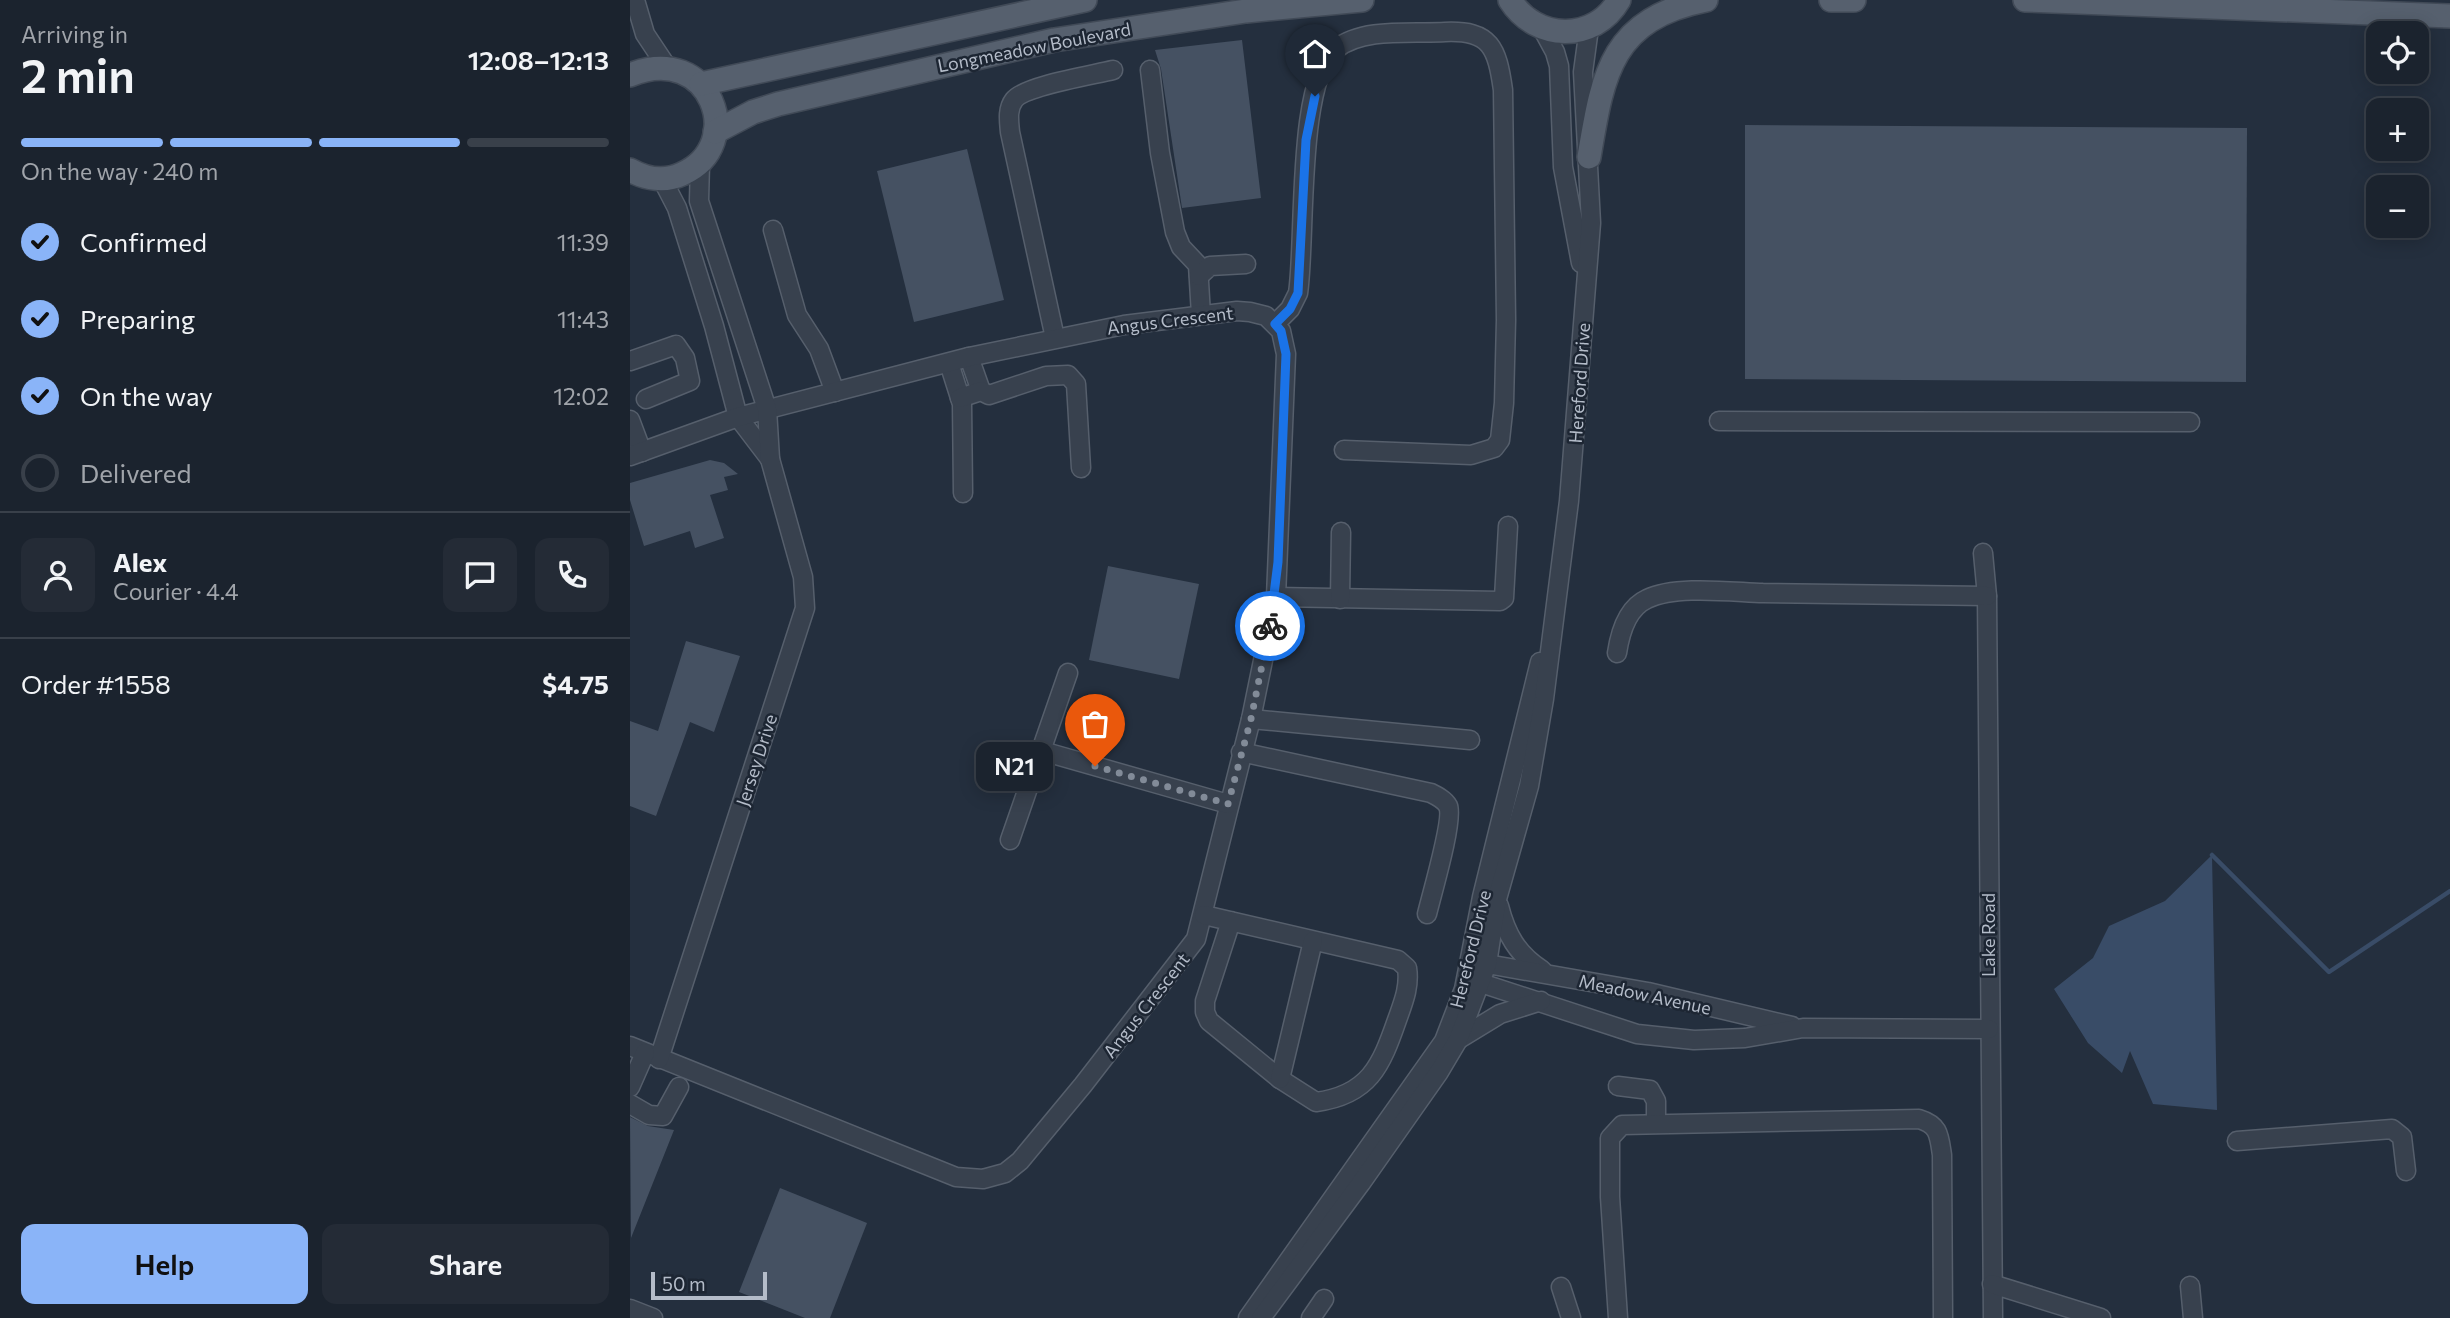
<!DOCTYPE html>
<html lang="en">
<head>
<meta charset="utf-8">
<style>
  :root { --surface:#1b232e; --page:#242b36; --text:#f1f3f6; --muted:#a0a4aa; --line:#39404a; --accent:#8ab4f8 }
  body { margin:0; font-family:Commissioner,sans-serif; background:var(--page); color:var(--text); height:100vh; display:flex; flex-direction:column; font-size:26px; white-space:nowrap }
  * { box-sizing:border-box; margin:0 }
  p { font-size:23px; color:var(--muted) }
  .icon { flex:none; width:38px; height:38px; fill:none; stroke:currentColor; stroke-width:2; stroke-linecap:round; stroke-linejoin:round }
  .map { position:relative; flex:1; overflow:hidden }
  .details { display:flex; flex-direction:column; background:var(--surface); width:630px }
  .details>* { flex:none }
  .fabs { position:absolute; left:1736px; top:21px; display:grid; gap:14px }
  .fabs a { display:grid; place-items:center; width:63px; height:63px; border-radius:14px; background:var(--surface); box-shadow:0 4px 18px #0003,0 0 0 2px var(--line); font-size:35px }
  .scale { position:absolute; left:21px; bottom:18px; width:116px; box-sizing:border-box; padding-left:7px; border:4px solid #b4bcc9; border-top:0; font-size:19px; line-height:24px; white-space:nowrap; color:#b4bcc9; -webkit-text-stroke:5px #1d2633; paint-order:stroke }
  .pin { position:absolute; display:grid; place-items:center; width:60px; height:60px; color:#fff; margin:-72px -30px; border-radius:50% 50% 50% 0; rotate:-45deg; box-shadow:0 0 7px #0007 }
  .pin .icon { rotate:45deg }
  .courier { position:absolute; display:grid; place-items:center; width:70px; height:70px; margin:-35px; border:5px solid #1a73e8; border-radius:50%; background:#fff; color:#222; box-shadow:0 2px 9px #0007 }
  .bubble { position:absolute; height:49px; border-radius:14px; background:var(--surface); box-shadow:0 4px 18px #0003,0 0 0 2px var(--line); font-size:23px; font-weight:600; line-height:49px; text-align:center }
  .overview em { font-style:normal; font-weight:600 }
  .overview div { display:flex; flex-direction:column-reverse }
  .overview { display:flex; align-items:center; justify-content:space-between; height:119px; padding:0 21px }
  h1 { font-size:46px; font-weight:600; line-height:52px }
  .bar { display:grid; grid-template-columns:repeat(4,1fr); gap:10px 7px; align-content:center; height:84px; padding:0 21px }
  .bar i { height:9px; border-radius:5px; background:var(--line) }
  .bar .active { background:var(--accent) }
  .bar p { grid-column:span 4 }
  .line { display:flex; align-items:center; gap:18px; padding:0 21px; border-top:2px solid var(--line) }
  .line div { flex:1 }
  .round { display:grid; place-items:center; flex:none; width:74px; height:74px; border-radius:14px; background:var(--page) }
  ol { padding:0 21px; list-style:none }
  li { display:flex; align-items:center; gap:21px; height:77px }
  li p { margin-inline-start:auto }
  li .icon { padding:7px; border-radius:50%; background:var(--accent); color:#111; stroke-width:4 }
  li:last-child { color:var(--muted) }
  li i { width:38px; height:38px; border:4px solid var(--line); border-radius:50% }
  .action { display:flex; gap:14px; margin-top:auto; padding:14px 21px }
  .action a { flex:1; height:80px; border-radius:14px; background:var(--accent); color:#111; font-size:28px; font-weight:600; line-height:80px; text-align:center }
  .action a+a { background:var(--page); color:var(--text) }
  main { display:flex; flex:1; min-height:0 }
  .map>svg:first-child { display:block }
  .water { fill:#394c67 }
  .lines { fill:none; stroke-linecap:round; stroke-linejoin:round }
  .stream { stroke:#394c67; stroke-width:4.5 }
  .building { fill:#455162 }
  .minor-casing { stroke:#565f6c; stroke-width:21 }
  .major-casing { stroke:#414a57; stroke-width:26 }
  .minor { stroke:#38414e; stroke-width:18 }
  .major { stroke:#56606e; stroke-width:23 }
  .done { stroke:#828b98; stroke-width:7; stroke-dasharray:0 12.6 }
  .route { stroke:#1a73e8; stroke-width:9 }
  .labels { text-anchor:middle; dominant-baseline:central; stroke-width:5; stroke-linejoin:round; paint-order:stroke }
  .street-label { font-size:18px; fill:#b4bcc9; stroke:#1d2633 }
</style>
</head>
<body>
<main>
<section class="details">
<div class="overview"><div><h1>2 min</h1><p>Arriving in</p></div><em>12:08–12:13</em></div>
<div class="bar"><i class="active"></i><i class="active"></i><i class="active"></i><i></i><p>On the way · 240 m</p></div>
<ol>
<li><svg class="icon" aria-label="check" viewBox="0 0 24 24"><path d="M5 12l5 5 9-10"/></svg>Confirmed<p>11:39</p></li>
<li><svg class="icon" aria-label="check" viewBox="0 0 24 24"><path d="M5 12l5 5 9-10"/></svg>Preparing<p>11:43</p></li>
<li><svg class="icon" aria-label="check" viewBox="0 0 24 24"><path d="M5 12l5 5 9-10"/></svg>On the way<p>12:02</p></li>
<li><i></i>Delivered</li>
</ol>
<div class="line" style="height:126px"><a class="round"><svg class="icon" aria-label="person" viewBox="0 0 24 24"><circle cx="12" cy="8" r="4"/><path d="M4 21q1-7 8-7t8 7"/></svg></a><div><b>Alex</b><p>Courier · 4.4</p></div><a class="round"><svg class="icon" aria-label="chat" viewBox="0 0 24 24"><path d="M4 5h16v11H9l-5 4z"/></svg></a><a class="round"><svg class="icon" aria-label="phone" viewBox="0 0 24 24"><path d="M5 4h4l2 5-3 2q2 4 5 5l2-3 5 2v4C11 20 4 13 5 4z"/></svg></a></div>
<div class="line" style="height:91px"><div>Order #1558</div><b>$4.75</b></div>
<div class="action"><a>Help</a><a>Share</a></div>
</section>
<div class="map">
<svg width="1820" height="1318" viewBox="0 0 1820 1318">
  <rect width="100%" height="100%" fill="#242f3e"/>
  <polygon class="water" points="1582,855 1587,1110 1523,1104 1500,1051 1492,1073 1458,1043 1424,989 1463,958 1479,926 1535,901"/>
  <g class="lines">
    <polyline class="stream" points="1582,855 1699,972 1820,891"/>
  </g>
  <g class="building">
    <polygon points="612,40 631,198 552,208 531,69 525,50"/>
    <polygon points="1115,125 1617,128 1616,382 1115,379"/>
    <polygon points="337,149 374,300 284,322 247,171"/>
    <polygon points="80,460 94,463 108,474 94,477 98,490 80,495 94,538 65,548 60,531 14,546 0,500 0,483"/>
    <polygon points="478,566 569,584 549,679 459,660"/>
    <polygon points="56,641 110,656 84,732 60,722 26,816 0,806 0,721 28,731"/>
    <polygon points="0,1117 18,1126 44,1130 1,1238"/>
    <polygon points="150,1188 237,1223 200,1318 175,1318 109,1292"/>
  </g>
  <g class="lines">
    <g class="minor-casing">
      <g id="minor">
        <polyline points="5,0 15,34 37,67"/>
        <polyline points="912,28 925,52 929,66 933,167 951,263"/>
        <polyline points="520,70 530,153 545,232 551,247 568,265 571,315"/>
        <polyline points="32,179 47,208 84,326 108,417 140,459"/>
        <polyline points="143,230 167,315 189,349 205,392"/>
        <polyline points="569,276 580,266 616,264"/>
        <path d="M645 324 660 309 668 293C676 243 666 79 706 49 733 27 783 34 815 32 861 30 867 48 873 90L876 320 874 403 870 440 864 448 841 455 714 450"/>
        <path d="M425 338 380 132C379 121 377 109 384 100 394 86 463 75 483 70"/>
        <polyline points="339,357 351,391"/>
        <polyline points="0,361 46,345 55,358 60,381 16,399"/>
        <polyline points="319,363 332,404 333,493"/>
        <polyline points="330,398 351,391 359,395 416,376 438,375 446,384 451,468"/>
        <polyline points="0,420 12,452"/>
        <polyline points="1089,421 1560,422"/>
        <polyline points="0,456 108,417 339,357 494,325 607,311 620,312 636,316 651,331 656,354 646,597 621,719 566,939 453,1085 390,1161 375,1173 353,1179 326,1177 0,1046"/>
        <polyline points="1353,553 1357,596 1363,1318"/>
        <polyline points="646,597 870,601 874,598 878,526"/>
        <polyline points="710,599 711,532"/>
        <path d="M987 653C990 633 997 608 1017 599 1046 585 1101 592 1133 593 1208 594 1283 595 1357 596"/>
        <polyline points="621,719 840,740"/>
        <polyline points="412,751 598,804"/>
        <path d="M611 752 801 793C807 796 815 800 818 806 824 819 801 897 797 914"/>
        <polyline points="380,840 438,673"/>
        <path d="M869 906C876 934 887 954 912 970"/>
        <path d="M574 915 768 960 777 968C780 987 773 1003 767 1020 751 1066 739 1095 686 1102L650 1079 579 1021 575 1012V1001L601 921"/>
        <polyline points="857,964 1018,992 1162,1026"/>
        <polyline points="851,983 1007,1034 1064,1040 1115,1038 1173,1028 1359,1029"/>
        <polyline points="829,1039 870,1014 911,1001"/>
        <polyline points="29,1059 175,608 173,577 140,459 137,409 69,201 70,163"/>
        <polyline points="650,1079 683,941"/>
        <polyline points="988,1086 1020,1090 1026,1101 1026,1122"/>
        <polyline points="0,1087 15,1053"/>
        <polyline points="0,1104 19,1115 33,1116 49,1087"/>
        <polyline points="1607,1141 1762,1129 1772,1137 1776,1171"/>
        <polyline points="1362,1284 1471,1318"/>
        <polyline points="1560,1286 1563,1318"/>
        <polyline points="931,1287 941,1318"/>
        <polyline points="0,1309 23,1318"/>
        <polyline points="618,1318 814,1041 834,989 852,897 910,662"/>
        <polyline points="631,1318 731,1183 809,1072 828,1040 857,964 867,899 899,786 914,699 939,501 961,223 953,72 959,28"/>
        <polyline points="681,1318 694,1299"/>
        <path d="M988 1318 980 1197V1138L992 1125 1289 1119C1309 1125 1309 1135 1312 1155L1313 1318"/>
      </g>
    </g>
    <g class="major-casing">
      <g id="major">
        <path d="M880 0C906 41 964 43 989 0"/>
        <polyline points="1201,0 1224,0"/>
        <polyline points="1395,0 1820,16"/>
        <path d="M0 75C81 41 118 145 52 174 35 182 16 179 0 170"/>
        <polyline points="71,84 455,0"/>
        <polyline points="85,132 123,112 148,104 424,40 616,11 732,0"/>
        <path d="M959 157C973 73 981 19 1076 0"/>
      </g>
    </g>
    <use href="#minor" class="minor"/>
    <use href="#major" class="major"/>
  </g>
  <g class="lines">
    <polyline class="done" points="465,766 598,804 621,719 640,626"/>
    <polyline class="route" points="640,626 648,562 656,354 651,331 645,324 660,309 668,293 676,140 685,96"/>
  </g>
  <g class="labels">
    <g class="street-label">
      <text transform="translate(404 47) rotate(-11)">Longmeadow Boulevard</text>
      <text transform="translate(540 320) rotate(-7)">Angus Crescent</text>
      <text transform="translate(949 383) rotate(-86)">Hereford Drive</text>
      <text transform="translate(126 760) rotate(-72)">Jersey Drive</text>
      <text transform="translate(1358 935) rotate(-90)">Lake Road</text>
      <text transform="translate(840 949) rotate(-76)">Hereford Drive</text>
      <text transform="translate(1015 994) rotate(12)">Meadow Avenue</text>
      <text transform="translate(516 1005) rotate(-52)">Angus Crescent</text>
    </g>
  </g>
</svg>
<div class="fabs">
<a><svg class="icon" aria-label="locate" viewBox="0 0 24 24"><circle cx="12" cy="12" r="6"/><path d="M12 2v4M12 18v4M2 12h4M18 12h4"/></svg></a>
<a>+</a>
<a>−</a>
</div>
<div class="scale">50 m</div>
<div class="pin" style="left:465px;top:766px;background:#ea580c"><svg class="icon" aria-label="bag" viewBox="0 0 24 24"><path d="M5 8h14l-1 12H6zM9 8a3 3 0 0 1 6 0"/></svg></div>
<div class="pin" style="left:685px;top:96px;background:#1f2937"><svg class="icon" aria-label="home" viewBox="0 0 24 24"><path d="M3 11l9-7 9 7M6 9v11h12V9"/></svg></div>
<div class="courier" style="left:640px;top:626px"><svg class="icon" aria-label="bike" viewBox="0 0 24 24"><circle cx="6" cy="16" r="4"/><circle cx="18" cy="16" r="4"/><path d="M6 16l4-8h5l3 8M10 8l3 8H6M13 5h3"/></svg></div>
<div class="bubble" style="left:346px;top:742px;width:77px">N21</div>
</div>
</main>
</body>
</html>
